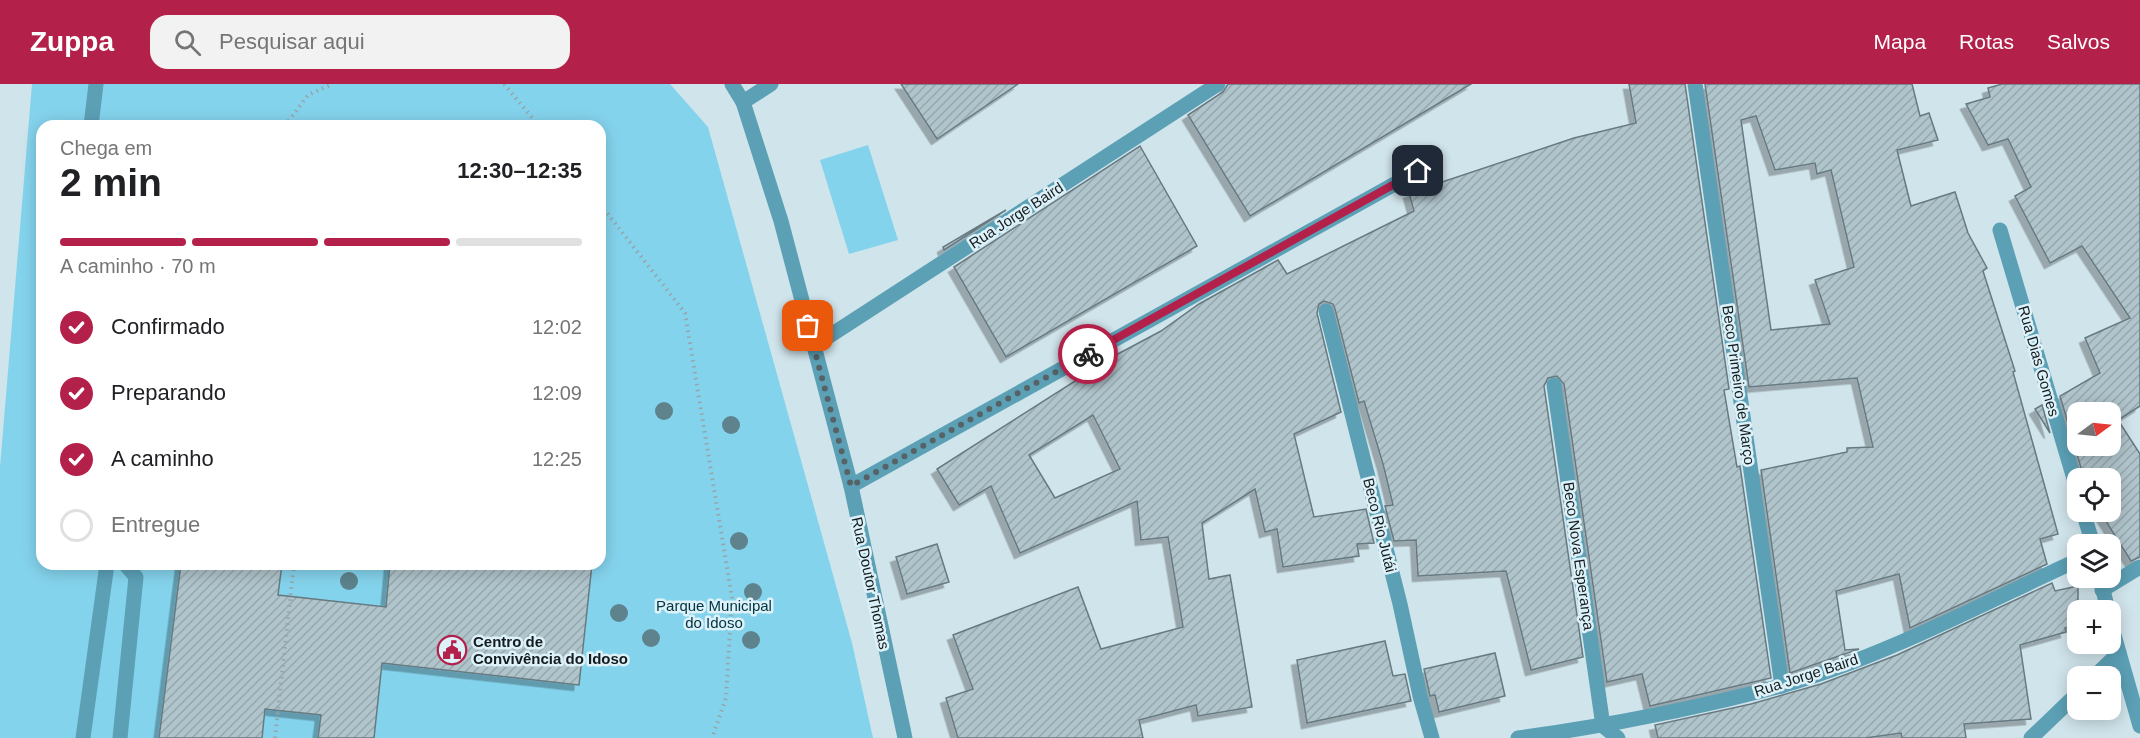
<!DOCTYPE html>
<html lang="pt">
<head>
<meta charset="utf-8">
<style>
  :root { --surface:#fff; --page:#f2f2f2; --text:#202124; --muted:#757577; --line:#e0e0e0; --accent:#b3214b }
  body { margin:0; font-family:Helvetica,sans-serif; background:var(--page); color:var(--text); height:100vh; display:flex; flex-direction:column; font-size:22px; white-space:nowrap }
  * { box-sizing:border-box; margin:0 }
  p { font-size:20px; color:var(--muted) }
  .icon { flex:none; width:33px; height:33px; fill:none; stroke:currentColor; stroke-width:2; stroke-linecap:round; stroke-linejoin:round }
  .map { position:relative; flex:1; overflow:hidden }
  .drawer { position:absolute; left:36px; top:36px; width:570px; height:450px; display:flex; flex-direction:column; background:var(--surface); border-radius:18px; box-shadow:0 3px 15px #0003 }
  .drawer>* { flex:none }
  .needle { width:39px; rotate:75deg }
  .buttons { position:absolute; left:2067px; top:318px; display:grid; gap:12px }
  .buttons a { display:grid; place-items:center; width:54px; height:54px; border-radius:12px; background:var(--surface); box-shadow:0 3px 15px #0003; font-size:30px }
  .pin { position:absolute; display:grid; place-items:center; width:51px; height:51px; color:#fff; margin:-26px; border-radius:12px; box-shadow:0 3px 9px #0006 }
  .courier { position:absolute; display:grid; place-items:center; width:60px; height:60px; margin:-30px; border:4px solid #b3214b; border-radius:50%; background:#fff; color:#222; box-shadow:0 2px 8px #0007 }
  .head em { font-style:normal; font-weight:600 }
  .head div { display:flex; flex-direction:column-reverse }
  .head { display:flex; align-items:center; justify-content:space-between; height:102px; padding:0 24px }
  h1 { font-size:39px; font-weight:600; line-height:45px }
  .bar { display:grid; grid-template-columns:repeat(4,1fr); gap:9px 6px; align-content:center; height:72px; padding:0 24px }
  .bar i { height:8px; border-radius:4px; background:var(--line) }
  .bar .active { background:var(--accent) }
  .bar p { grid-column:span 4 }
  ol { padding:0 24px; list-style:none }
  li { display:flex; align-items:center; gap:18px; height:66px }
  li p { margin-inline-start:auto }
  li .icon { padding:6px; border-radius:50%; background:var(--accent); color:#fff; stroke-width:4 }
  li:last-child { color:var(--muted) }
  li i { width:33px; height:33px; border:3px solid var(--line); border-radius:50% }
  header { display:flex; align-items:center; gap:36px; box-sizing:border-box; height:84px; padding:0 30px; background:var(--accent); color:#fff }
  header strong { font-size:28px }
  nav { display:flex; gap:33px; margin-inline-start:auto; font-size:21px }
  .search { width:420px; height:54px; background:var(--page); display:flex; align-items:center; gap:15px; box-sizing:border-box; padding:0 21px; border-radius:18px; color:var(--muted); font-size:22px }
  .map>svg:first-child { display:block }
  .green { fill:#84d3ec; fill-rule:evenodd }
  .building { fill:url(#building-hatch); stroke:#677a81; stroke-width:1.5; fill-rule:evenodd; filter:url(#shadow) }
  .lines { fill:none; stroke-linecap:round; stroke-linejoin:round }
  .path { stroke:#95a5aa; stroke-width:4; stroke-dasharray:1.5 4.5; stroke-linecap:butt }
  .minor { stroke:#5ca0b6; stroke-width:15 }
  .tree { fill:#5e838d }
  .done { stroke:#566266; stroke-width:6; stroke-dasharray:0 10.8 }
  .route { stroke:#b3214b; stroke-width:8 }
  .labels { text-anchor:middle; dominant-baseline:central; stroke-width:5; stroke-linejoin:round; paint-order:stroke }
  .street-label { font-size:15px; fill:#151c1f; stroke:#ddf1f9 }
  .park-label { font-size:15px; fill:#003340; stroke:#ddf1f9 }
  .poi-label { font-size:15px; font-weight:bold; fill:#151c1f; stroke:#ddf1f9; text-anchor:start }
</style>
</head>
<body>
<header>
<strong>Zuppa</strong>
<div class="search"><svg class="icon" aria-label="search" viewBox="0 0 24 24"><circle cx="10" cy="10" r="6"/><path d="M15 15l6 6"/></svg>Pesquisar aqui</div>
<nav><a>Mapa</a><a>Rotas</a><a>Salvos</a></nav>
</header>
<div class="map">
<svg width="2140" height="654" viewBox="0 0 2140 654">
  <defs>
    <pattern id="building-hatch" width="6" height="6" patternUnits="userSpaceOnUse" patternTransform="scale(1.5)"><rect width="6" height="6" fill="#b0c4cb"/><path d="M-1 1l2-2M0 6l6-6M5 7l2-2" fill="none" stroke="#96a8ae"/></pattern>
    <filter id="shadow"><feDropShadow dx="-5.5" dy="5.5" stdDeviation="0" flood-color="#0004"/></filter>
  </defs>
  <rect width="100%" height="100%" fill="#d0e4eb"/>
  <g class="green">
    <path d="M32 0H670L708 43 852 559 873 654H0V383ZM42 42H600V480H42Z"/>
    <polygon points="868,61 898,156 849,170 820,76"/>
  </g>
  <g class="building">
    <polygon points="901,0 1018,0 937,55"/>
    <polygon points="1228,0 1471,0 1250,132 1188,31 1223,8"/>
    <path d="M1629 0H1685L1729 305 1724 306 1737 383 1740 382 1771 594 1650 622 1642 590 1607 598 1564 300 1557 292 1548 294 1544 302 1583 573 1531 586 1506 487 1418 492 1416 456 1394 457 1385 422 1393 421 1383 380 1364 317 1359 319 1335 225 1333 220 1324 217 1319 220 1317 229 1341 328 1294 350 1314 433 1366 425 1374 459 1357 460 1359 472 1283 483 1277 445 1265 448 1255 405 1202 439 1209 495 1230 491 1252 623 1198 632 1196 621 1139 636 1143 654H958L946 614 973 605 953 551 1078 503 1101 565 1183 543 1168 453 1141 456 1137 417 1020 469 991 402 959 421 937 385 1116 271 1161 247 1199 220 1278 176 1287 190 1414 127 1409 109 1574 54 1636 39ZM1093 331 1120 385 1055 414 1029 371Z"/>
    <path d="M1705 0H1912L1920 32 1929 29 1938 56 1897 66 1911 122 1955 108 1968 149 1987 184 1983 187 2015 287 2013 288 2058 450 2040 455 2047 480 1910 544 1899 490 1836 507 1845 566 1859 565 1790 589 1761 386 1847 368V364L1873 363 1857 294 1749 303ZM1756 32 1775 86 1815 79 1817 90 1831 86 1854 183 1815 196 1830 240 1771 246 1741 36Z"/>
    <path d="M2002 0H2140V322L2118 336 2140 370V473L2131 477 2100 428H2110V394H2084L2060 312 2100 289 2085 254 2130 234 2082 162 2050 179 2015 112 2031 103 2008 55 1988 61 1966 20 1990 13 1988 4ZM2078 328H2110V362H2078Z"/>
    <polygon points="1140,62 1197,162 1006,273 954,183"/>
    <polygon points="1006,126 944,166 943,163"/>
    <polygon points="2042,321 2050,349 2035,325"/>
    <polygon points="937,460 949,498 907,510 896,473"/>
    <polygon points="181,480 282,480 278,511 386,523 390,480 592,480 579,601 382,579 374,654 318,654 321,631 265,625 262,654 159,654"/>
    <polygon points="2052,499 2055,507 2078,502 2078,541 2065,544 2066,548 2020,561 2031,635 1964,640 1966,654 1902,654 1901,649 1865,654 1658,654 1655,641 1751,620 1821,600 1897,571"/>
    <polygon points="1385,557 1393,592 1405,590 1411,617 1307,639 1297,576"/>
    <polygon points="1495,569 1505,612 1439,628 1435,611 1430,612 1424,585"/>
  </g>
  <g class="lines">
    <g class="path">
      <polyline points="504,0 539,42"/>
      <polyline points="285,42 308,11 332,0"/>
      <polyline points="600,120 685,229 732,514 726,614 712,654"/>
      <polyline points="275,654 294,480"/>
    </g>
    <g class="minor">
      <polyline points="732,0 743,18 781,137 851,402 905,654"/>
      <polyline points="1695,0 1782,602"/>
      <polyline points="743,18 771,0"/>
      <polyline points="91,42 96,0"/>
      <polyline points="2000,146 2078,408"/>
      <polyline points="1326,227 1400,520 1420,612 1432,654"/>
      <polyline points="814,262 1218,0"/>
      <polyline points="1554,301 1603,642 1618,654"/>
      <polyline points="851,402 1418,87"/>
      <polyline points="2083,428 2093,460"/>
      <polyline points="2100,494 2108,526"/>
      <polyline points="2102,506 2140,483"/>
      <polyline points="2110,537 2140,642"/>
      <polyline points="2095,592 2119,569"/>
      <polyline points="83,654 107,480"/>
      <polyline points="120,654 136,493 125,480"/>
      <path d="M1518 654C1606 642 1694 625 1781 602 1879 575 1984 519 2078 476"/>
      <polyline points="2031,654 2078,609"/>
    </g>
  </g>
  <g class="tree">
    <circle cx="664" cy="327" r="9"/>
    <circle cx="731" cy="341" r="9"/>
    <circle cx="739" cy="457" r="9"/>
    <circle cx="349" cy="497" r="9"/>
    <circle cx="753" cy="508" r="9"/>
    <circle cx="619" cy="529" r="9"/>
    <circle cx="651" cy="554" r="9"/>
    <circle cx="751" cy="556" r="9"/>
  </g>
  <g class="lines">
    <polyline class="done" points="808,242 851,402 1088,270"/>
    <polyline class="route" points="1088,270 1418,87"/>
  </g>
  <defs>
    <g id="civic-ring" transform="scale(1.5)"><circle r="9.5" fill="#ddf1f9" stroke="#b3214b" stroke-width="1.5"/><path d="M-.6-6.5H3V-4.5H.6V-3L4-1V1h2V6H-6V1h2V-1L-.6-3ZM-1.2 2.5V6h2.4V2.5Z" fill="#b3214b"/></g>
  </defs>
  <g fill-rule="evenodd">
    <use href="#civic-ring" x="452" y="566"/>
  </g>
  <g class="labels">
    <g class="street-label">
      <text transform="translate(1016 131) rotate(-33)">Rua Jorge Baird</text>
      <text transform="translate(2039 277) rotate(74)">Rua Dias Gomes</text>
      <text transform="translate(1739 301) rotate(82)">Beco Primeiro de Março</text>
      <text transform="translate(1380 441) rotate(76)">Beco Rio Jutái</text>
      <text transform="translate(1579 472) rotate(82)">Beco Nova Esperança</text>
      <text transform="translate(871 499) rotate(78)">Rua Doutor Thomas</text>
      <text transform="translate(1806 591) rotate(-18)">Rua Jorge Baird</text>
    </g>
    <g class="park-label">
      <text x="714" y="521">Parque Municipal<tspan x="714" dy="17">do Idoso</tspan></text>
    </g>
    <g class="poi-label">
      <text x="473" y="557">Centro de<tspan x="473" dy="17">Convivência do Idoso</tspan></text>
    </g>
  </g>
</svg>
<div class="buttons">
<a><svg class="needle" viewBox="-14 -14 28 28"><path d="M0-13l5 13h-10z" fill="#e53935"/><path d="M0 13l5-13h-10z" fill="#757577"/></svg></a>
<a><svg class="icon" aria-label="locate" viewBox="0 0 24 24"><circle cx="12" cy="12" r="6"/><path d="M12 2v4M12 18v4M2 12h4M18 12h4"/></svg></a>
<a><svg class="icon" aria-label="layers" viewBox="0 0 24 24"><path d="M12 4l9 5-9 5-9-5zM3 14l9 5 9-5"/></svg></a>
<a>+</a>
<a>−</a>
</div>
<div class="pin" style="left:808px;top:242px;background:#ea580c"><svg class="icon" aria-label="bag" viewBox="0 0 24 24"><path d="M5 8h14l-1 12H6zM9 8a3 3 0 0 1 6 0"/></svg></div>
<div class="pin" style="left:1418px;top:87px;background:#1f2937"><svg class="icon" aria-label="home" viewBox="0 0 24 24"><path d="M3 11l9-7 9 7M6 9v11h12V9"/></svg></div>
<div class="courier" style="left:1088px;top:270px"><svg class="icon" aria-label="bike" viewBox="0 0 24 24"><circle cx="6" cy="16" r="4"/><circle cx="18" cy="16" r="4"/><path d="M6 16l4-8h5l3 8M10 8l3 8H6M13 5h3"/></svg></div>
<section class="drawer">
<div class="head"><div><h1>2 min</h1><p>Chega em</p></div><em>12:30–12:35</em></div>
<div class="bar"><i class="active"></i><i class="active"></i><i class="active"></i><i></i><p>A caminho · 70 m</p></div>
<ol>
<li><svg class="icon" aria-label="check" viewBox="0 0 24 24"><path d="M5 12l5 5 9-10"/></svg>Confirmado<p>12:02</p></li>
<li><svg class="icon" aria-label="check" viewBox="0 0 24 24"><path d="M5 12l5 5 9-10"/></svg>Preparando<p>12:09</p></li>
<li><svg class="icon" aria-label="check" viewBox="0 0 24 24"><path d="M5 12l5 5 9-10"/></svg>A caminho<p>12:25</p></li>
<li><i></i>Entregue</li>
</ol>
</section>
</div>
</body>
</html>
